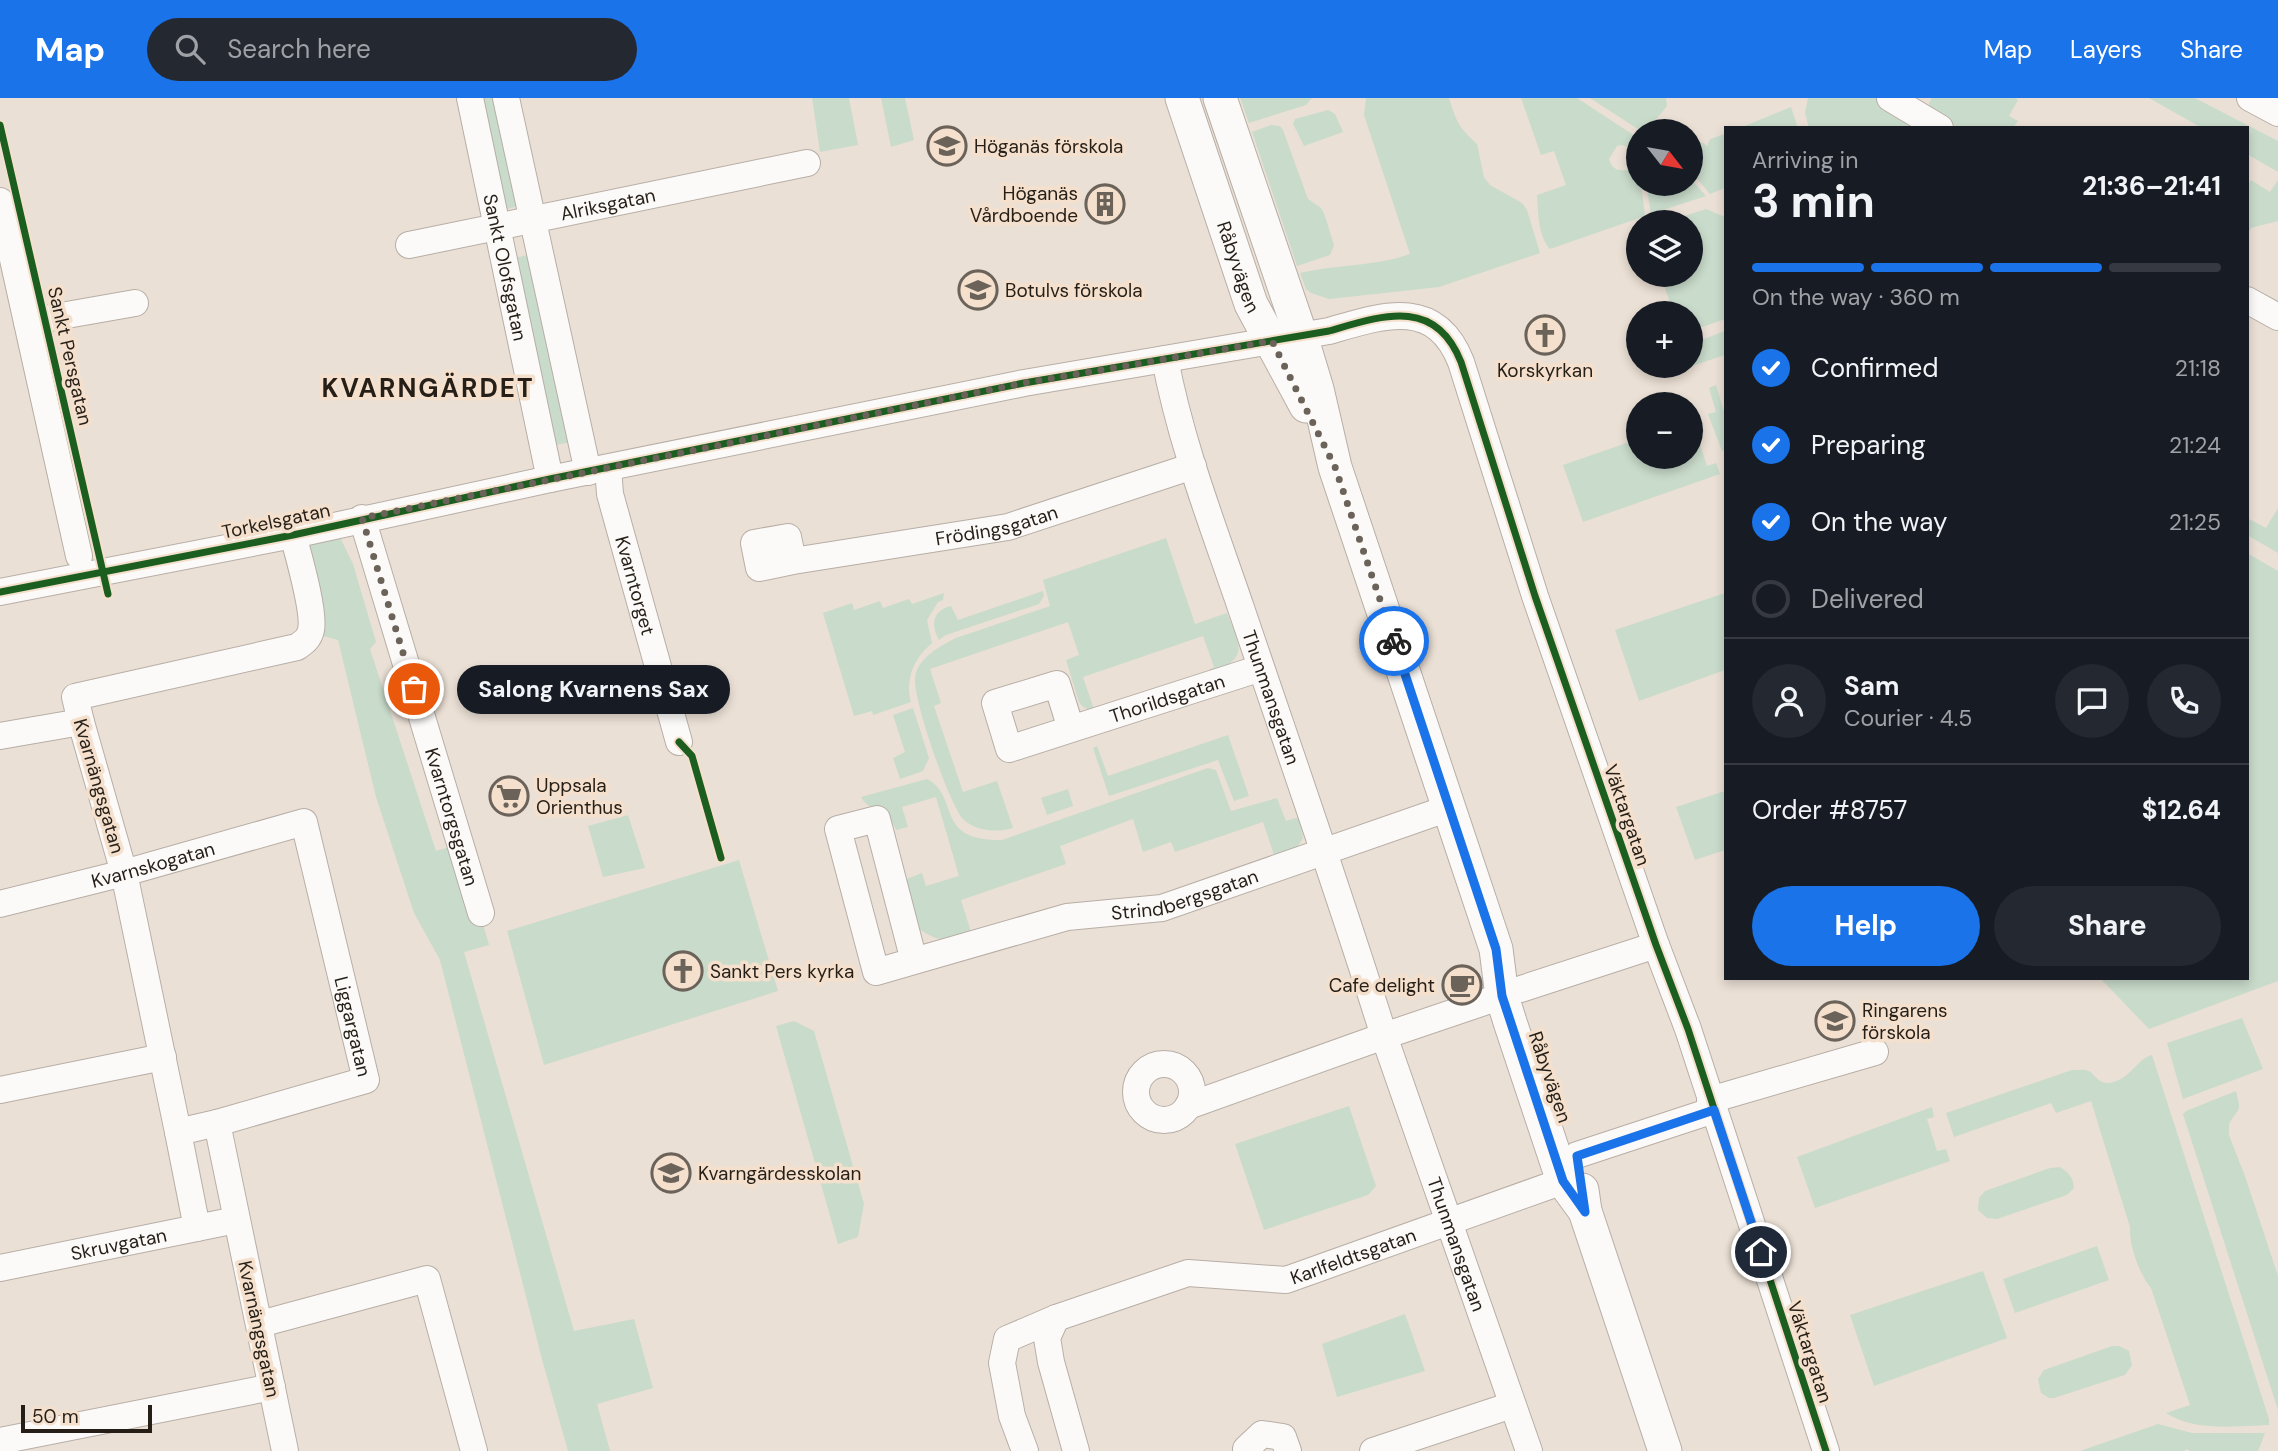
<!DOCTYPE html>
<html lang="en">
<head>
<meta charset="utf-8">
<style>
  :root { --surface:#171b24; --page:#242831; --text:#f1f3f6; --muted:#9ea1a6; --line:#363941; --accent:#1a73e8 }
  body { margin:0; font-family:"DM Sans",sans-serif; background:var(--page); color:var(--text); height:100vh; display:flex; flex-direction:column; font-size:26px; white-space:nowrap }
  * { box-sizing:border-box; margin:0 }
  p { font-size:23px; color:var(--muted) }
  .icon { flex:none; width:38px; height:38px; fill:none; stroke:currentColor; stroke-width:2; stroke-linecap:round; stroke-linejoin:round }
  .map { position:relative; flex:1; overflow:hidden }
  .side { position:absolute; left:1724px; top:28px; width:525px; height:854px; display:flex; flex-direction:column; background:var(--surface); border-radius:0px; box-shadow:0 4px 10px #0003 }
  .side>* { flex:none }
  .needle { width:46px; rotate:121deg }
  .buttons { position:absolute; left:1626px; top:21px; display:grid; gap:14px }
  .buttons a { display:grid; place-items:center; width:77px; height:77px; border-radius:50%; background:var(--surface); box-shadow:0 4px 10px #0003; font-size:35px }
  .scale { position:absolute; left:21px; bottom:18px; width:131px; box-sizing:border-box; padding-left:7px; border:4px solid #261f18; border-top:0; font-size:19px; line-height:24px; white-space:nowrap; color:#261f18; -webkit-text-stroke:5px #f4e0cc; paint-order:stroke }
  .pin { position:absolute; display:grid; place-items:center; width:60px; height:60px; color:#fff; margin:-30px; border:4px solid #fff; border-radius:50%; box-shadow:0 2px 7px #0007 }
  .courier { position:absolute; display:grid; place-items:center; width:70px; height:70px; margin:-35px; border:5px solid #1a73e8; border-radius:50%; background:#fff; color:#222; box-shadow:0 2px 9px #0007 }
  .bubble { position:absolute; height:49px; border-radius:24px; background:var(--surface); box-shadow:0 4px 10px #0003; font-size:23px; font-weight:700; line-height:49px; text-align:center }
  .overview em { font-style:normal; font-weight:700 }
  .overview div { display:flex; flex-direction:column-reverse }
  .overview { display:flex; align-items:center; justify-content:space-between; height:119px; padding:0 28px }
  h1 { font-size:46px; font-weight:700; line-height:52px }
  .bar { display:grid; grid-template-columns:repeat(4,1fr); gap:10px 7px; align-content:center; height:84px; padding:0 28px }
  .bar i { height:9px; border-radius:5px; background:var(--line) }
  .bar .on { background:var(--accent) }
  .bar p { grid-column:span 4 }
  .line { display:flex; align-items:center; gap:18px; padding:0 28px; border-top:2px solid var(--line) }
  .line div { flex:1 }
  .round { display:grid; place-items:center; flex:none; width:74px; height:74px; border-radius:37px; background:var(--page) }
  ol { padding:0 28px; list-style:none }
  li { display:flex; align-items:center; gap:21px; height:77px }
  li p { margin-inline-start:auto }
  li .icon { padding:7px; border-radius:50%; background:var(--accent); color:#fff; stroke-width:4 }
  li:last-child { color:var(--muted) }
  li i { width:38px; height:38px; border:4px solid var(--line); border-radius:50% }
  .action { display:flex; gap:14px; margin-top:auto; padding:14px 28px }
  .action a { flex:1; height:80px; border-radius:42px; background:var(--accent); color:#fff; font-size:28px; font-weight:700; line-height:80px; text-align:center }
  .action a+a { background:var(--page); color:var(--text) }
  header { display:flex; align-items:center; gap:42px; box-sizing:border-box; height:98px; padding:0 35px; background:var(--accent); color:#fff }
  header strong { font-size:33px }
  nav { display:flex; gap:38px; margin-inline-start:auto; font-size:24px }
  .search { width:490px; height:63px; background:var(--page); display:flex; align-items:center; gap:18px; box-sizing:border-box; padding:0 24px; border-radius:38px; color:var(--muted); font-size:26px }
  .map>svg:first-child { display:block }
  .green { fill:#c9dbcb }
  .lines { fill:none; stroke-linecap:round; stroke-linejoin:round }
  .minor-casing { stroke:#b7aea6; stroke-width:28 }
  .major-casing { stroke:#b7aea6; stroke-width:35 }
  .minor { stroke:#fcfaf9; stroke-width:26 }
  .major { stroke:#fcfaf9; stroke-width:33 }
  .cycleway-casing { stroke:#f4e0cc; stroke-width:11 }
  .cycleway { stroke:#1b5e20; stroke-width:7 }
  .done { stroke:#6b635a; stroke-width:7; stroke-dasharray:0 12.6 }
  .route { stroke:#1a73e8; stroke-width:9 }
  .labels { text-anchor:middle; dominant-baseline:central; stroke-width:7; stroke-linejoin:round; paint-order:stroke }
  .poi-label { font-size:19px; fill:#261f18; stroke:#f4e0cc; text-anchor:start }
  .street-label { font-size:19px; fill:#261f18; stroke:#f4e0cc }
  .district-label { font-size:26px; font-weight:bold; letter-spacing:2px; fill:#261f18; stroke:#f4e0cc }
</style>
</head>
<body>
<header>
<strong>Map</strong>
<div class="search"><svg class="icon" aria-label="search" viewBox="0 0 24 24"><circle cx="10" cy="10" r="6"/><path d="M15 15l6 6"/></svg>Search here</div>
<nav><a>Map</a><a>Layers</a><a>Share</a></nav>
</header>
<div class="map">
<svg width="2278" height="1353" viewBox="0 0 2278 1353">
  <rect width="100%" height="100%" fill="#ebe0d5"/>
  <g class="green">
    <polygon points="477,0 500,0 518,108 507,111"/>
    <polygon points="812,0 849,0 858,47 820,54"/>
    <polygon points="881,0 905,0 914,42 891,49"/>
    <polygon points="1240,0 1312,0 1306,7 1249,25"/>
    <path d="M1366 0H1449C1457 25 1458 28 1477 46L1484 79 1490 87 1522 105 1527 112 1540 155 1439 189 1329 201 1311 195 1306 191 1300 175C1338 166 1373 169 1410 156L1364 17Z"/>
    <path d="M1521 0H1577L1638 40V45L1629 50 1622 47 1617 48 1609 61C1612 71 1617 73 1627 72L1632 65V55L1638 51V86H1641L1645 118 1550 151C1538 138 1538 114 1537 97L1566 87 1554 53 1541 57Z"/>
    <polygon points="1590,0 1666,0 1667,8 1647,33 1641,33"/>
    <polygon points="1808,0 1878,0 1911,22 1906,30 1809,30 1805,15"/>
    <polygon points="1932,0 2015,0 2018,2 2009,18 2018,23 2013,30 1959,30 1930,12 1929,5"/>
    <polygon points="2149,0 2195,0 2278,43 2278,74 2247,56 2247,30 2202,30"/>
    <polygon points="1791,9 1798,30 1740,30"/>
    <polygon points="1328,12 1335,16 1343,34 1304,48 1293,26 1295,21"/>
    <polygon points="1271,27 1280,28 1283,32 1308,101 1321,110 1324,115 1334,147 1330,157 1297,168 1252,34"/>
    <polygon points="1725,36 1725,90 1710,96 1695,78 1691,76 1691,45 1693,42 1703,45 1707,48 1710,41"/>
    <polygon points="1691,81 1706,98 1651,116 1646,86 1690,86"/>
    <polygon points="2251,82 2270,94 2278,82 2278,123 2251,130 2247,136 2247,90"/>
    <polygon points="1706,111 1725,119 1725,221 1691,233 1690,215 1673,215 1661,177 1690,177 1690,124 1666,124"/>
    <polygon points="532,156 570,344 547,349 510,161"/>
    <polygon points="1725,233 1725,257 1692,268 1691,246"/>
    <polygon points="1716,287 1725,317 1725,352 1722,353 1708,316 1716,314 1709,290"/>
    <polygon points="1699,320 1704,334 1697,337 1707,368 1716,365 1720,376 1583,424 1563,367 1638,341 1638,359 1690,359 1691,323"/>
    <polygon points="2278,410 2278,455 2247,437 2247,420 2266,430"/>
    <polygon points="334,427 353,466 376,544 370,551 436,753 460,746 489,847 464,854 574,1233 634,1221 653,1290 597,1306 610,1353 568,1353 543,1265 440,862 414,815 376,699 338,542 311,535 293,437"/>
    <path d="M1166 440 1195 526 1227 515C1240 549 1250 560 1210 575L1209 572 1214 569 1203 538 1083 579 1094 611C1087 612 1083 610 1079 604L1066 562 1079 557 1068 524 930 571 941 605 934 608 963 694 997 683 1013 730C997 735 975 733 963 721 949 706 912 599 915 579 918 560 940 548 956 540L1050 508 1043 482Z"/>
    <polygon points="2247,455 2278,473 2278,883 2149,931 2100,880 2247,880"/>
    <path d="M1043 493 1044 498 1039 506 946 537 939 542C930 527 933 512 951 508L958 522Z"/>
    <path d="M944 495 943 502 938 504 927 522 932 545C914 560 905 581 911 604L873 617 872 613 854 618 823 515 852 505 854 512 880 503 883 510 909 501 912 506Z"/>
    <polygon points="1725,495 1725,572 1639,603 1615,532"/>
    <polygon points="913,610 929,660 923,673 900,681 893,660 905,654 893,617"/>
    <polygon points="1228,637 1249,698 1234,703 1218,662 1109,698 1093,650 1097,648 1108,678"/>
    <path d="M1208 670 1216 672 1231 713 1277 700 1286 723 1299 719 1303 740 1297 749 1274 757 1263 724 1175 754 1171 744 1143 754 1133 721 1060 748 1066 766 961 802 971 834C943 843 942 846 916 829L904 782 922 775 926 788 959 778 936 699 902 709 908 729 896 732C889 710 868 714 861 699L927 681C961 699 933 743 1002 742Z"/>
    <polygon points="1068,691 1073,708 1047,717 1041,700"/>
    <polygon points="1725,693 1725,752 1695,762 1676,709"/>
    <polygon points="628,717 645,770 603,779 588,728"/>
    <polygon points="739,762 778,893 544,967 507,833"/>
    <polygon points="2242,920 2263,971 2183,1001 2167,945"/>
    <polygon points="794,923 814,933 864,1106 858,1139 838,1146 776,928"/>
    <path d="M2152 957 2269 1321V1327C2236 1328 2195 1334 2166 1315L2190 1307 2151 1190C2139 1176 2129 1147 2130 1129L2091 1003 2056 1015 2051 1005 1954 1039 1946 1015 2072 972C2078 972 2084 971 2089 973 2096 978 2099 986 2109 985 2131 982 2137 960 2152 957Z"/>
    <path d="M2236 993C2242 1016 2239 1008 2229 1026V1037L2246 1081 2278 1178V1312L2183 1016 2186 1013Z"/>
    <polygon points="1349,1008 1376,1088 1368,1097 1264,1132 1235,1046"/>
    <polygon points="1932,1009 1934,1019 1927,1021 1937,1053 1946,1051 1950,1063 1815,1110 1797,1059"/>
    <path d="M2060 1069C2069 1075 2073 1079 2074 1090L2067 1097 1997 1121 1987 1120 1978 1112 1979 1100 1985 1093 2050 1070Z"/>
    <polygon points="2097,1148 2109,1182 2015,1215 2003,1181"/>
    <polygon points="1983,1173 2007,1240 1874,1288 1850,1217"/>
    <polygon points="1405,1216 1425,1273 1337,1299 1322,1246"/>
    <polygon points="2112,1248 2119,1248 2129,1253 2132,1267 2125,1277 2054,1300 2049,1300 2041,1295 2038,1281 2044,1272"/>
    <polygon points="2158,1326 2192,1335 2265,1335 2258,1353 2189,1353 2188,1351 2183,1353 2080,1353"/>
  </g>
  <g class="lines">
    <g class="minor-casing">
      <g id="minor">
        <path id="s1" d="M470 0 550 381"/>
        <polyline points="506,0 588,374"/>
        <polyline points="1890,0 1940,30"/>
        <polyline points="2250,0 2278,15"/>
        <polyline points="0,103 79,458"/>
        <path id="s2" d="M409 147 807 65"/>
        <polyline points="2247,202 2278,219"/>
        <polyline points="27,224 135,205"/>
        <path id="s3" d="M1165 261C1181 346 1213 428 1241 510 1289 652 1339 794 1384 938L1188 1008"/>
        <path id="s4" d="M608 370 610 396 679 644"/>
        <path id="s5" d="M362 420 481 815"/>
        <path id="s6" d="M793 463 759 470 754 445 788 439 793 463 1008 429 1193 368"/>
        <path d="M0 494 293 437 550 381 1024 285 1329 233C1381 218 1435 198 1461 264L1535 498 1656 847 1688 931 1826 1353"/>
        <path id="s7" d="M1071 631 1057 586 995 605 1009 651 1261 570"/>
        <polyline points="0,638 81,624"/>
        <path id="s8" d="M0 806 124 775 304 724 366 982 217 1025"/>
        <path id="s9" d="M914 863 876 874 838 731 877 721 914 863 1067 819 1162 810 1449 710"/>
        <polyline points="1521,891 1656,847"/>
        <path id="s10" d="M1502 898 1384 938 1529 1353"/>
        <circle cx="1164" cy="994" r="28"/>
        <polyline points="0,992 163,959"/>
        <polyline points="1710,1002 1875,954"/>
        <polyline points="178,1034 197,1130"/>
        <polyline points="1577,1057 1714,1012"/>
        <path id="s11" d="M0 1170 236 1122"/>
        <polyline points="1056,1220 1047,1240 1051,1264 1076,1353"/>
        <polyline points="260,1226 427,1181 474,1353"/>
        <polyline points="0,1343 272,1289"/>
        <path d="M285 1353 217 1025 178 1034 124 775 81 624 75 599 297 549C304 544 309 541 311 532 315 514 298 456 293 437"/>
        <path id="s12" d="M1025 1353 1012 1318 1002 1265 1007 1241 1056 1220 1188 1175 1286 1182 1563 1083"/>
        <polyline points="1247,1353 1246,1351 1262,1336 1283,1339 1288,1353"/>
        <polyline points="1373,1353 1512,1307"/>
      </g>
    </g>
    <g class="major-casing">
      <g id="major">
        <path id="s13" d="M1182 0 1251 206 1306 308"/>
        <polyline points="1220,0 1301,238 1317,291 1335,369 1496,851 1502,898 1510,924 1563,1083 1585,1113"/>
        <polyline points="1582,1092 1585,1113 1665,1353"/>
      </g>
    </g>
    <use href="#minor" class="minor"/>
    <use href="#major" class="major"/>
    <g class="cycleway-casing">
      <g id="cycleway">
        <polyline points="0,27 108,496"/>
        <path d="M0 494 293 437 550 381 1024 285 1329 233C1381 218 1435 198 1461 264L1535 498 1656 847 1688 931 1826 1353"/>
        <polyline points="679,644 692,658 721,760"/>
      </g>
    </g>
    <use href="#cycleway" class="cycleway"/>
  </g>
  <g class="lines">
    <polyline class="done" points="414,591 362,420 1024,285 1272,243 1335,369 1394,543"/>
    <polyline class="route" points="1394,543 1496,851 1502,898 1563,1083 1585,1114 1577,1058 1714,1012 1761,1154"/>
  </g>
  <defs>
    <g id="school-ring" transform="scale(2.0125)"><circle r="9.5" fill="#f4e0cc" stroke="#6b635a" stroke-width="1.5"/><path d="M0-5L7-2L0 1L-7-2ZM-4 1L0 2.5L4 1V4Q0 6-4 4Z" fill="#6b635a"/></g>
    <g id="building-ring" transform="scale(2.0125)"><circle r="9.5" fill="#f4e0cc" stroke="#6b635a" stroke-width="1.5"/><path d="M-4-6H4V6H1V3H-1V6H-4ZM-2.5-4.3h1.7v1.8h-1.7ZM.8-4.3h1.7v1.8H.8ZM-2.5-1h1.7V.8h-1.7ZM.8-1h1.7V.8H.8Z" fill="#6b635a"/></g>
    <g id="church-ring" transform="scale(2.0125)"><circle r="9.5" fill="#f4e0cc" stroke="#6b635a" stroke-width="1.5"/><path d="M-1.2-6h2.4v3.5h3.3v2.4h-3.3V6h-2.4V-.1h-3.3v-2.4h3.3Z" fill="#6b635a"/></g>
    <g id="supermarket-ring" transform="scale(2.0125)"><circle r="9.5" fill="#f4e0cc" stroke="#6b635a" stroke-width="1.5"/><path d="M-6-5.5h2.5l.6 2H6L4.5 2H-2.5L-4.4-4H-6ZM-1.5 3.2a1.3 1.3 0 1 0 .1 0ZM3 3.2a1.3 1.3 0 1 0 .1 0Z" fill="#6b635a"/></g>
    <g id="cafe-ring" transform="scale(2.0125)"><circle r="9.5" fill="#f4e0cc" stroke="#6b635a" stroke-width="1.5"/><path d="M-5.5-4.5H6V0H3Q3 3.5 0 3.5H-2.5Q-5.5 3.5-5.5 0ZM3-3.2v2h1.7v-2ZM-6 4.5H4V6H-6Z" fill="#6b635a"/></g>
  </defs>
  <g fill-rule="evenodd">
    <use href="#school-ring" x="947" y="48"/>
    <use href="#building-ring" x="1105" y="106"/>
    <use href="#school-ring" x="978" y="192"/>
    <use href="#church-ring" x="1545" y="237"/>
    <use href="#supermarket-ring" x="509" y="698"/>
    <use href="#church-ring" x="683" y="873"/>
    <use href="#cafe-ring" x="1462" y="887"/>
    <use href="#school-ring" x="1835" y="923"/>
    <use href="#school-ring" x="671" y="1075"/>
  </g>
  <g class="labels">
    <g class="poi-label">
      <text x="974" y="48">Höganäs förskola</text>
      <text x="1078" y="95" text-anchor="end">Höganäs<tspan x="1078" dy="22">Vårdboende</tspan></text>
      <text x="1005" y="192">Botulvs förskola</text>
      <text x="1545" y="272" text-anchor="middle">Korskyrkan</text>
      <text x="536" y="687">Uppsala<tspan x="536" dy="22">Orienthus</tspan></text>
      <text x="710" y="873">Sankt Pers kyrka</text>
      <text x="1435" y="887" text-anchor="end">Cafe delight</text>
      <text x="1862" y="912">Ringarens<tspan x="1862" dy="22">förskola</tspan></text>
      <text x="698" y="1075">Kvarngärdesskolan</text>
    </g>
    <g class="street-label">
      <text stroke="none"><textPath href="#s2" startOffset="203">Alriksgatan</textPath></text>
      <text stroke="none"><textPath href="#s13" startOffset="178">Råbyvägen</textPath></text>
      <text stroke="none"><textPath href="#s1" startOffset="173">Sankt Olofsgatan</textPath></text>
      <text transform="translate(70 258) rotate(77)">Sankt Persgatan</text>
      <text transform="translate(276 423) rotate(-12)">Torkelsgatan</text>
      <text stroke="none"><textPath href="#s6" startOffset="326">Frödingsgatan</textPath></text>
      <text stroke="none"><textPath href="#s4" startOffset="121">Kvarntorget</textPath></text>
      <text stroke="none"><textPath href="#s3" startOffset="355">Thunmansgatan</textPath></text>
      <text stroke="none"><textPath href="#s7" startOffset="326">Thorildsgatan</textPath></text>
      <text transform="translate(99 688) rotate(74)">Kvarnängsgatan</text>
      <text transform="translate(1627 717) rotate(71)">Väktargatan</text>
      <text stroke="none"><textPath href="#s5" startOffset="312">Kvarntorgsgatan</textPath></text>
      <text stroke="none"><textPath href="#s8" startOffset="158">Kvarnskogatan</textPath></text>
      <text stroke="none"><textPath href="#s9" startOffset="654">Strindbergsgatan</textPath></text>
      <text stroke="none"><textPath href="#s8" startOffset="525">Liggargatan</textPath></text>
      <text transform="translate(1550 979) rotate(71)">Råbyvägen</text>
      <text stroke="none"><textPath href="#s11" startOffset="121">Skruvgatan</textPath></text>
      <text stroke="none"><textPath href="#s10" startOffset="345">Thunmansgatan</textPath></text>
      <text stroke="none"><textPath href="#s12" startOffset="478">Karlfeldtsgatan</textPath></text>
      <text transform="translate(259 1231) rotate(78)">Kvarnängsgatan</text>
      <text transform="translate(1810 1254) rotate(72)">Väktargatan</text>
    </g>
    <g class="district-label">
      <text x="428" y="290">KVARNGÄRDET</text>
    </g>
  </g>
</svg>
<div class="buttons">
<a><svg class="needle" viewBox="-14 -14 28 28"><path d="M0-13l5 13h-10z" fill="#e53935"/><path d="M0 13l5-13h-10z" fill="#9ea1a6"/></svg></a>
<a><svg class="icon" aria-label="layers" viewBox="0 0 24 24"><path d="M12 4l9 5-9 5-9-5zM3 14l9 5 9-5"/></svg></a>
<a>+</a>
<a>−</a>
</div>
<div class="scale">50 m</div>
<div class="pin" style="left:414px;top:591px;background:#ea580c"><svg class="icon" aria-label="bag" viewBox="0 0 24 24"><path d="M5 8h14l-1 12H6zM9 8a3 3 0 0 1 6 0"/></svg></div>
<div class="pin" style="left:1761px;top:1154px;background:#1f2937"><svg class="icon" aria-label="home" viewBox="0 0 24 24"><path d="M3 11l9-7 9 7M6 9v11h12V9"/></svg></div>
<div class="courier" style="left:1394px;top:543px"><svg class="icon" aria-label="bike" viewBox="0 0 24 24"><circle cx="6" cy="16" r="4"/><circle cx="18" cy="16" r="4"/><path d="M6 16l4-8h5l3 8M10 8l3 8H6M13 5h3"/></svg></div>
<div class="bubble" style="left:457px;top:567px;width:273px">Salong Kvarnens Sax</div>
<section class="side">
<div class="overview"><div><h1>3 min</h1><p>Arriving in</p></div><em>21:36–21:41</em></div>
<div class="bar"><i class="on"></i><i class="on"></i><i class="on"></i><i></i><p>On the way · 360 m</p></div>
<ol>
<li><svg class="icon" aria-label="check" viewBox="0 0 24 24"><path d="M5 12l5 5 9-10"/></svg>Confirmed<p>21:18</p></li>
<li><svg class="icon" aria-label="check" viewBox="0 0 24 24"><path d="M5 12l5 5 9-10"/></svg>Preparing<p>21:24</p></li>
<li><svg class="icon" aria-label="check" viewBox="0 0 24 24"><path d="M5 12l5 5 9-10"/></svg>On the way<p>21:25</p></li>
<li><i></i>Delivered</li>
</ol>
<div class="line" style="height:126px"><a class="round"><svg class="icon" aria-label="person" viewBox="0 0 24 24"><circle cx="12" cy="8" r="4"/><path d="M4 21q1-7 8-7t8 7"/></svg></a><div><b>Sam</b><p>Courier · 4.5</p></div><a class="round"><svg class="icon" aria-label="chat" viewBox="0 0 24 24"><path d="M4 5h16v11H9l-5 4z"/></svg></a><a class="round"><svg class="icon" aria-label="phone" viewBox="0 0 24 24"><path d="M5 4h4l2 5-3 2q2 4 5 5l2-3 5 2v4C11 20 4 13 5 4z"/></svg></a></div>
<div class="line" style="height:91px"><div>Order #8757</div><b>$12.64</b></div>
<div class="action"><a>Help</a><a>Share</a></div>
</section>
</div>
</body>
</html>
